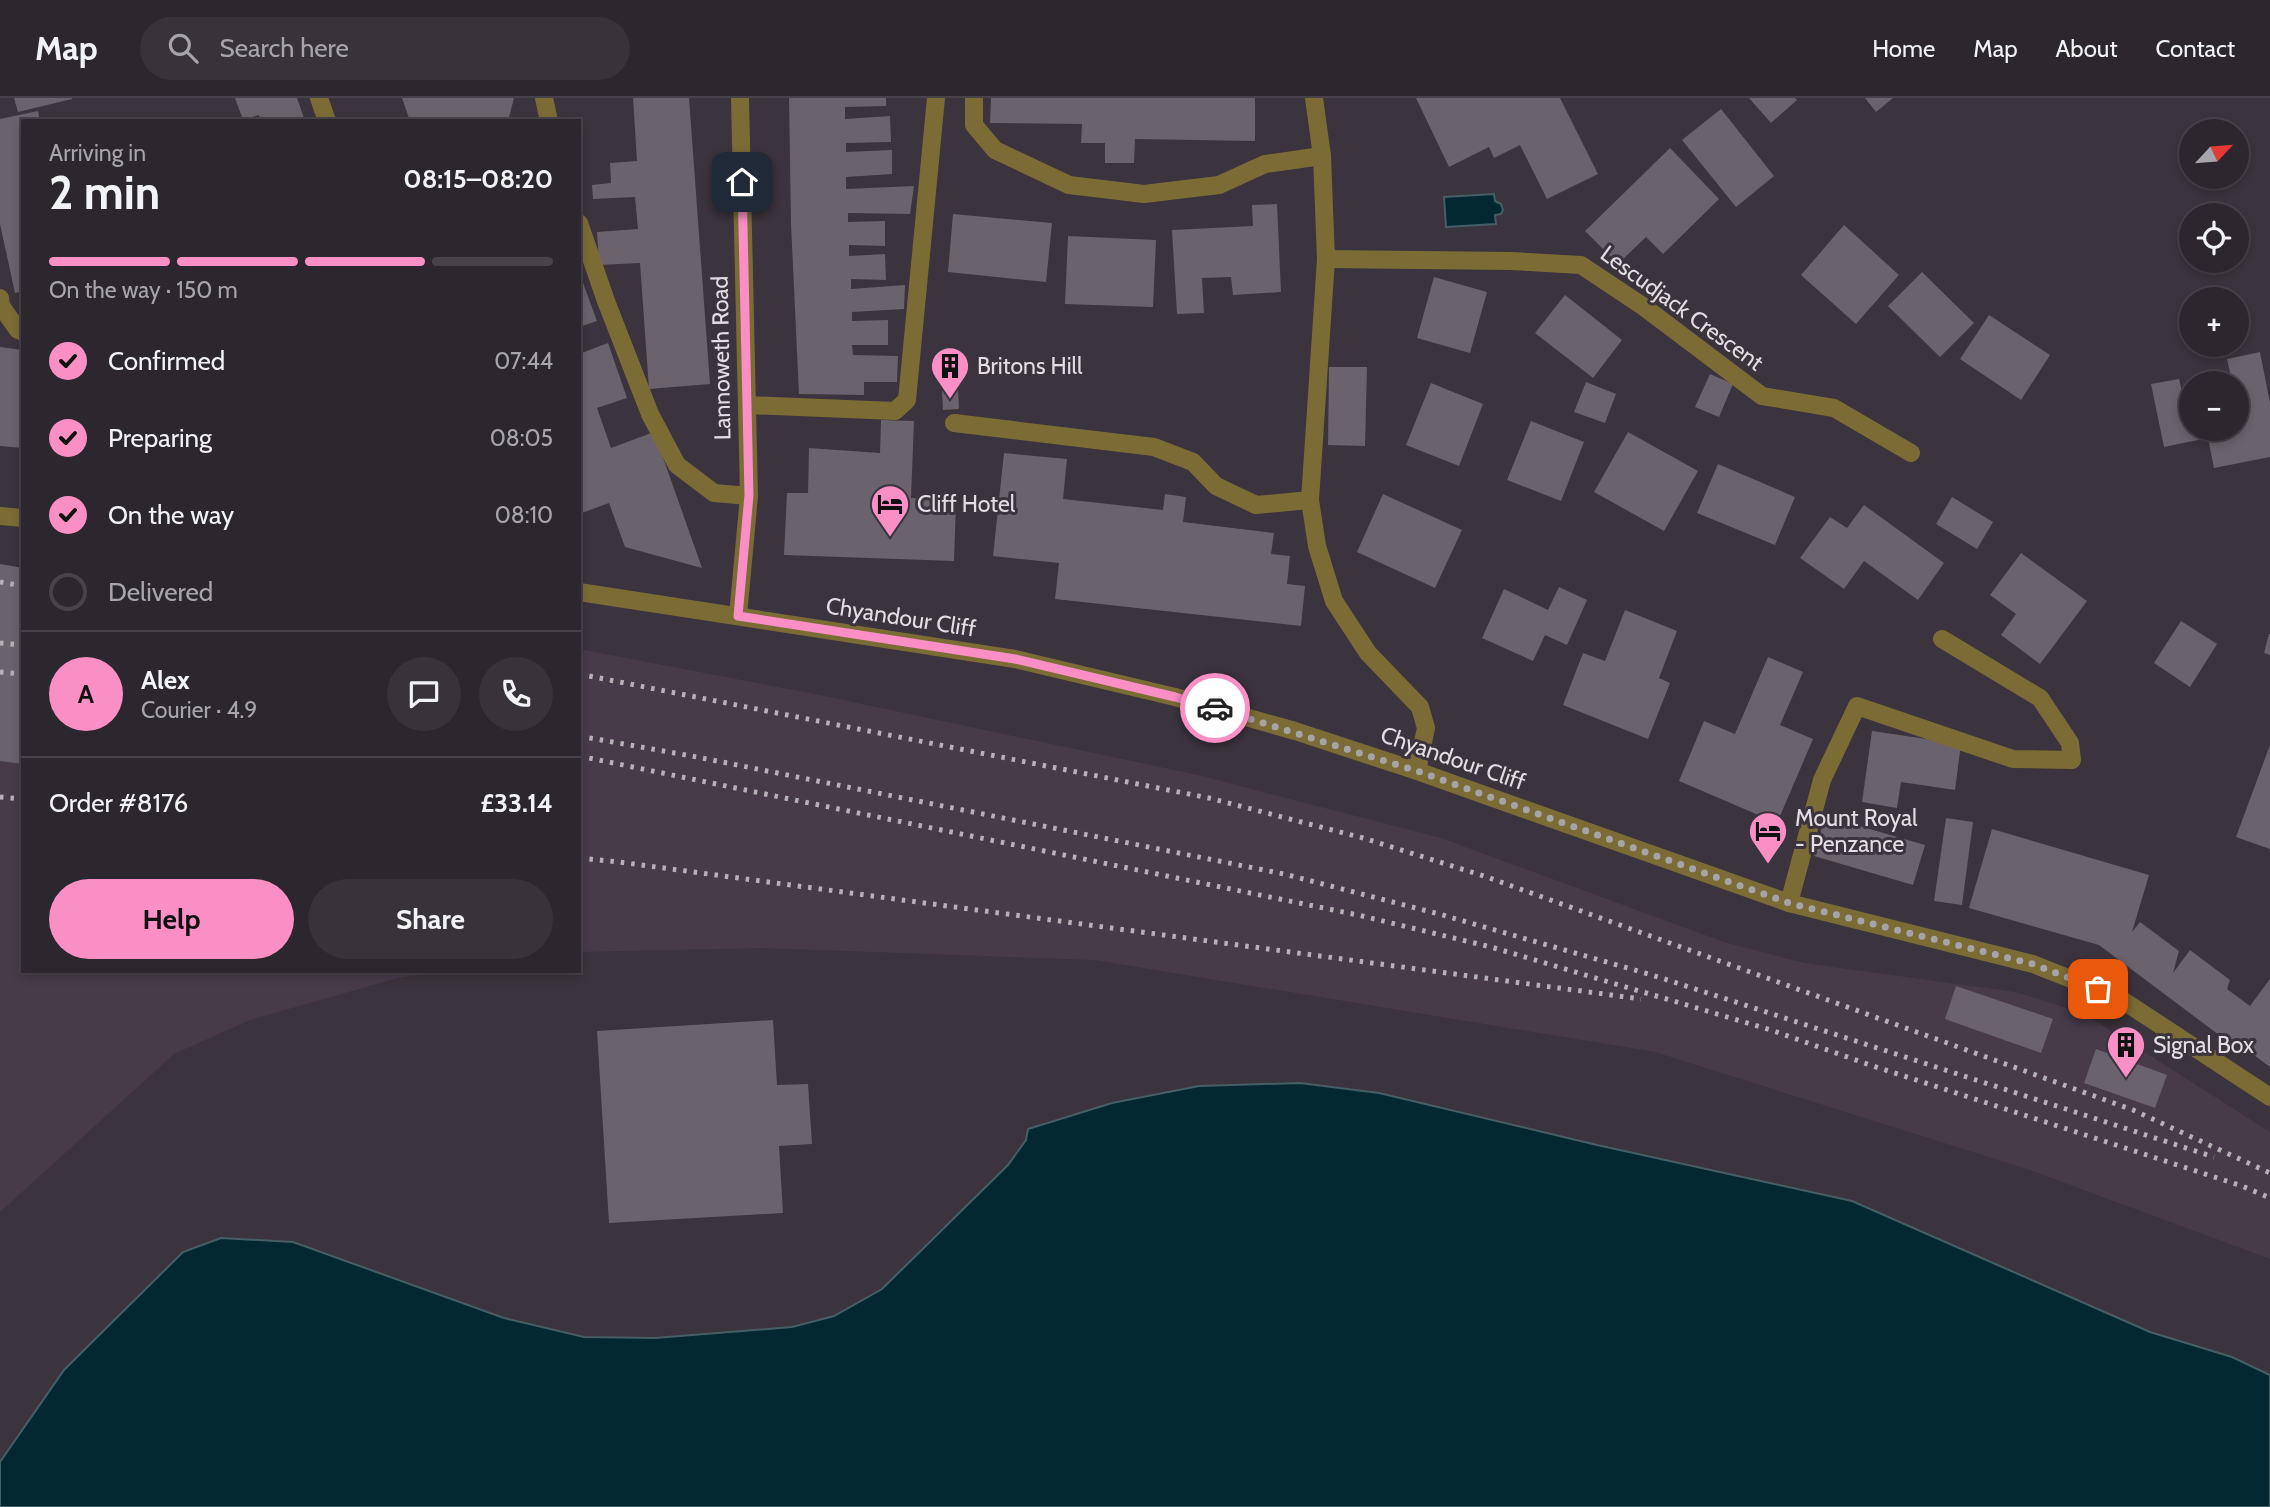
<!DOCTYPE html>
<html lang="en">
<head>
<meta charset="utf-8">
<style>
  :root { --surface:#2c262e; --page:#38323a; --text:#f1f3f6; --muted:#a6a5aa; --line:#48434a; --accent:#fa8fc6 }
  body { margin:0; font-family:Cabin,sans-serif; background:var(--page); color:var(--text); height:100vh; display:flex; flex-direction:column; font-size:26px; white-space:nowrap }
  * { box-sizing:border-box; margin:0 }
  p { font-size:23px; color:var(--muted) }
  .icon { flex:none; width:38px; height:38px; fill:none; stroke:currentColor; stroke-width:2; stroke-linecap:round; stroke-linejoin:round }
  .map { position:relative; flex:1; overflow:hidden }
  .drawer { position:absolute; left:21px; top:21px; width:560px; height:854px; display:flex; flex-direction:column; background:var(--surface); border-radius:0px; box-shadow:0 4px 10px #0003,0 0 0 2px var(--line) }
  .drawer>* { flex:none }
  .needle { width:46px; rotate:64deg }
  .fabs { position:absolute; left:2179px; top:21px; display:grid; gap:14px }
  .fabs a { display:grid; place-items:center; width:70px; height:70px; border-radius:50%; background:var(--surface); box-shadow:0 4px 10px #0003,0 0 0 2px var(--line); font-size:35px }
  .pin { position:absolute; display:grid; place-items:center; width:60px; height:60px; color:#fff; margin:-30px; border-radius:14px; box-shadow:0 4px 10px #0006 }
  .courier { position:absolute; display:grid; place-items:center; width:70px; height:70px; margin:-35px; border:5px solid #fa8fc6; border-radius:50%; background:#fff; color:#222; box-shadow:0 2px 9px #0007 }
  .headline em { font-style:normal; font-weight:800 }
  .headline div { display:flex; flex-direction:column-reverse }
  .headline { display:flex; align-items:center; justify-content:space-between; height:119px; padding:0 28px }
  h1 { font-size:46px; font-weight:800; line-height:52px }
  .bar { display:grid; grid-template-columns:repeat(4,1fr); gap:10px 7px; align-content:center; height:84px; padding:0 28px }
  .bar i { height:9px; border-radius:5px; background:var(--line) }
  .bar .on { background:var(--accent) }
  .bar p { grid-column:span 4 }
  .line { display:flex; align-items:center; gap:18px; padding:0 28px; border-top:2px solid var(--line) }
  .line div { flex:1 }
  .round { display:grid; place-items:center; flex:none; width:74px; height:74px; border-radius:37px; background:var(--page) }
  ol { padding:0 28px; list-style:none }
  li { display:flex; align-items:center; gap:21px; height:77px }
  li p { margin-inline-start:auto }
  li .icon { padding:7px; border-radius:50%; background:var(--accent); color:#111; stroke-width:4 }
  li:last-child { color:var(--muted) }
  li i { width:38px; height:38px; border:4px solid var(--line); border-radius:50% }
  .cta { display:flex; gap:14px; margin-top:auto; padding:14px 28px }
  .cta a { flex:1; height:80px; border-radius:42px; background:var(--accent); color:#111; font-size:28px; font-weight:800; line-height:80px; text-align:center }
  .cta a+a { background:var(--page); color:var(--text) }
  header { display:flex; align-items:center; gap:42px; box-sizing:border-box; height:98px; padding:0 35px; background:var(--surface); border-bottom:2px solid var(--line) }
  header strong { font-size:33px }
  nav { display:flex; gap:38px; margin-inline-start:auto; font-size:24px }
  .search { width:490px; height:63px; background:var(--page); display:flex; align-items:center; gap:18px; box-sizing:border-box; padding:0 24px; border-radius:38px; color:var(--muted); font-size:26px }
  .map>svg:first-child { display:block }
  .built { fill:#473b49 }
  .water { fill:#032831; stroke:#465f67; stroke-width:2 }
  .building { fill:#6a626c }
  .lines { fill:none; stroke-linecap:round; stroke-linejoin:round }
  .service { stroke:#7b6c36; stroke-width:18 }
  .minor { stroke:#7b6c36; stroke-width:18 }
  .tertiary { stroke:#7b6c36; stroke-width:18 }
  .rail { stroke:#b6b0b7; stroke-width:5; stroke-dasharray:3.5 7; stroke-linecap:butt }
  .done { stroke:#a8a2aa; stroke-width:7; stroke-dasharray:0 12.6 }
  .route { stroke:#fa8fc6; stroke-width:9 }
  .labels { text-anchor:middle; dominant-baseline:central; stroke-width:6; stroke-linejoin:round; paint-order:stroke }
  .street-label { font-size:23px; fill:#e3dee4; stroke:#3b333d }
  .poi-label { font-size:23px; fill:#e3dee4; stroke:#3b333d; text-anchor:start }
</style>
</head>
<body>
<header>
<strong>Map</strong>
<div class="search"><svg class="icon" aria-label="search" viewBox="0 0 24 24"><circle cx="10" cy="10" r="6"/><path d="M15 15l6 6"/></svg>Search here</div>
<nav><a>Home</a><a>Map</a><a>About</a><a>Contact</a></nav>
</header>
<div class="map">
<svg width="2270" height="1409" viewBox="0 0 2270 1409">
  <rect width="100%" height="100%" fill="#3b333d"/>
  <g class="built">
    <polygon points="0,466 23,470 23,873 448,873 398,880 250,922 174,956 0,1114"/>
    <polygon points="579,551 815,596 1198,677 1441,740 1724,844 1804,865 2016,894 2085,916 2270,1034 2270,1161 2030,1072 1655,954 1094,862 762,850 579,854"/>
  </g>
  <g class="water">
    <polygon points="1494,96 1495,103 1501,106 1503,112 1501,116 1495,117 1496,126 1446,129 1444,99"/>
    <polygon points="1300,985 1379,995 1597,1047 1852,1103 2150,1234 2232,1259 2270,1277 2270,1409 0,1409 0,1364 64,1272 183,1154 221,1140 293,1144 504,1220 584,1239 655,1240 792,1229 834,1218 882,1191 1008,1067 1026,1042 1028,1031 1112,1005 1199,988"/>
  </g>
  <g class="building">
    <polygon points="14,0 72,0 72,1 18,14"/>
    <polygon points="235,0 297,0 305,23 261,23 259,17 243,22"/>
    <polygon points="402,0 514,0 508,23 410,23"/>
    <polygon points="633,0 689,0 710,286 649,291 640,165 599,167 597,134 638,131 635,99 593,101 592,87 611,85 610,65 637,63"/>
    <polygon points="789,0 886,0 886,8 845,9 845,21 890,18 891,44 846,45 846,54 892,52 892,76 846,79 846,91 914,88 910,116 848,115 848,124 885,123 885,148 849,147 849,158 885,156 886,182 851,181 851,191 905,187 904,211 852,214 852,223 888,222 888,247 852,247 853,257 898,258 897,284 864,284 864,297 799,296 791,126"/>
    <polygon points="991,0 1255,0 1255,43 1135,41 1134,65 1105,65 1105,45 1081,45 1082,26 990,25"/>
    <polygon points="1416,0 1560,0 1598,76 1547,101 1520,47 1494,60 1489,49 1449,69"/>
    <polygon points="1749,0 1795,0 1797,2 1771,25"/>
    <polygon points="1865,0 1893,0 1876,14"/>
    <polygon points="1721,11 1774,78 1736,109 1682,42"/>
    <polygon points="38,13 40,23 23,23 23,193 15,195 0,126 0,21"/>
    <polygon points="1670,50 1719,101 1663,156 1646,139 1618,166 1585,133"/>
    <polygon points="1277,106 1281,194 1233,197 1231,179 1202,180 1204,215 1177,216 1172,132 1253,128 1252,107"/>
    <polygon points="953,116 1052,125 1046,184 948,174"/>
    <polygon points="1844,127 1899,177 1856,226 1801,177"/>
    <polygon points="1068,138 1156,142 1153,209 1065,206"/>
    <polygon points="579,174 597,223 579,229"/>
    <polygon points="1922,174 1974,225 1940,259 1888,208"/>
    <polygon points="1434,179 1487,194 1470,255 1417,240"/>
    <polygon points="1565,197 1622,242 1593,280 1535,235"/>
    <polygon points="1989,217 2050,257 2021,302 1960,261"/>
    <polygon points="608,245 627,300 597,310 611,350 654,334 702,470 625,449 609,405 579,416 579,256"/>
    <polygon points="0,249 23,252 23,350 0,348"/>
    <polygon points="2260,254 2270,305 2270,359 2214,370 2208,340 2164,349 2151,286 2179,281 2182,293 2191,291 2191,331 2236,331 2236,285 2226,285 2232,283 2227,261"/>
    <polygon points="1329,269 1367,269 1365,348 1328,347"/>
    <polygon points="1710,276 1733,286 1719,319 1695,309"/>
    <polygon points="1586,284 1616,296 1605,325 1574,314"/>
    <polygon points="1431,285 1483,306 1459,368 1406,347"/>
    <polygon points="958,291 959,311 943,312 942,292"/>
    <polygon points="881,322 914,323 911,400 935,401 934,405 956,405 954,463 784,457 787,395 808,395 809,350 880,355"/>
    <polygon points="1531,323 1584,344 1561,403 1507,382"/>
    <polygon points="1628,334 1698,373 1664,433 1594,394"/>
    <polygon points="1004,355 1067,361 1063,401 1163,412 1165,396 1186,399 1183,424 1274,435 1271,456 1290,458 1287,486 1305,488 1301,528 1055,501 1059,465 993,458"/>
    <polygon points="1718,366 1795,399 1775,447 1697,415"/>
    <polygon points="1383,396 1462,432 1435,490 1357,454"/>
    <polygon points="1952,399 1993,424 1977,451 1936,426"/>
    <polygon points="1864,407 1944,465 1918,502 1864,463 1844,491 1800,460 1830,419 1847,430"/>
    <polygon points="2021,455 2087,503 2040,566 2001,537 2016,516 1990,497"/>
    <polygon points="0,466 23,470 23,666 0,663"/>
    <polygon points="1559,489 1587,502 1567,547 1545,537 1533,563 1482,540 1504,491 1548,512"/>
    <polygon points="1625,512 1677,533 1659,580 1670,585 1648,641 1563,607 1583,555 1605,563"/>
    <polygon points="2181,523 2217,546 2190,589 2154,565"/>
    <polygon points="2269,536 2270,536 2270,557 2264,555"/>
    <polygon points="1768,559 1803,574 1780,627 1813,641 1777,725 1679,683 1704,623 1735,636"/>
    <polygon points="1872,633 1961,646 1955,692 1901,684 1897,710 1862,704"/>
    <polygon points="2270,647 2270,751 2236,739"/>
    <polygon points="1825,718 1925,747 1913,787 1814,758"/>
    <polygon points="1946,720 1973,724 1962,807 1934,803"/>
    <polygon points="1992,731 2149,777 2132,834 2140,824 2179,853 2173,875 2190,852 2230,882 2227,891 2250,908 2270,881 2270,969 2243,949 2244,945 2219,937 2099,847 1969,810"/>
    <polygon points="1956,888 2053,921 2041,955 1945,921"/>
    <polygon points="773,922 777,987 808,986 812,1046 779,1048 783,1115 609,1125 597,933"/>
    <polygon points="2096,951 2167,977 2155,1010 2084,985"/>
  </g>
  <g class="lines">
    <g class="service">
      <polyline points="544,0 549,23"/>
      <polyline points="579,125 606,203 650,316 677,367 714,395 749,398"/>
      <polyline points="0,200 1,208 18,232 23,234"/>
      <polyline points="747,307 895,313 907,302 936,0"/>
      <polyline points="954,325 1154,349 1193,364 1216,388 1256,407 1310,402"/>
    </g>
    <g class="minor">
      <polyline points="319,0 327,23"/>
      <polyline points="974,0 974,27 995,52 1069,87 1144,96 1219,87 1265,66 1322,58"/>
      <polyline points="1314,0 1322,58 1326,161 1310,402 1317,448 1334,503 1368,555 1420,609 1426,630 1417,673"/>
      <polyline points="1326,161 1511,163 1581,167 1644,209 1762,298 1834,310 1911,355"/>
      <polyline points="738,518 749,398 740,0"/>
      <polyline points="1789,805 1822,682 1857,608 2013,661 2072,662 2070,645 2040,600 1942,541"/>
    </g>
    <g class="tertiary">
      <polyline points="0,418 23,420"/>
      <polyline points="579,494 1015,561 1175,599 1295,633 1417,673 1789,805 2033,866 2119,900 2270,999"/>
    </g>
    <g class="rail">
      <polyline points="0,484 23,488"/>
      <polyline points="0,545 23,547"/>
      <polyline points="0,574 23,576"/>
      <polyline points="579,576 1209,700 1363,740 1484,778 2133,1012 2270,1075"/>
      <polyline points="579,638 697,659 1284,776 1439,816 1652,877 2214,1059"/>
      <polyline points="579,658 1358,817 1491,849 1771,932 1870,967 2242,1088 2270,1100"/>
      <polyline points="0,699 23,701"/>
      <polyline points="579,760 619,764 1641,901"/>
    </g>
  </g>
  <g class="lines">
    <polyline class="done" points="1215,610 1417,673 1789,805 2033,866 2098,891"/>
    <polyline class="route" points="742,84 749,397 738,518 1015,561 1175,599 1215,610"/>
  </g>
  <defs>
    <g id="building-pin" transform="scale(2.0125)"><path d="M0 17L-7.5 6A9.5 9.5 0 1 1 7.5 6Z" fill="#fa8fc6" stroke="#3b333d"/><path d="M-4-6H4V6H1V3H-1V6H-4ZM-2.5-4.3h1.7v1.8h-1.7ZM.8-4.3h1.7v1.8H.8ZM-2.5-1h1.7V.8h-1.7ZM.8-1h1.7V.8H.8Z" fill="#111"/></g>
    <g id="hotel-pin" transform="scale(2.0125)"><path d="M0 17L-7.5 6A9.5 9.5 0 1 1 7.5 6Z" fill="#fa8fc6" stroke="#3b333d"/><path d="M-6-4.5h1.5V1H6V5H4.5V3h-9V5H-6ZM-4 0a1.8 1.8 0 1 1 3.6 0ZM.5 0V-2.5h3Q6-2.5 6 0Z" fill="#111"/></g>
  </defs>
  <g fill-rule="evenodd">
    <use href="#building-pin" x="950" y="268"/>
    <use href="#hotel-pin" x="890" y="406"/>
    <use href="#hotel-pin" x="1768" y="733"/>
    <use href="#building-pin" x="2126" y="947"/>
  </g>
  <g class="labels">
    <g class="street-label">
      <text transform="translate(1682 210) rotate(36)">Lescudjack Crescent</text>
      <text transform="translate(721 260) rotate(-91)">Lannoweth Road</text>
      <text transform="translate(901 519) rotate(9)">Chyandour Cliff</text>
      <text transform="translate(1453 660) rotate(19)">Chyandour Cliff</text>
    </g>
    <g class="poi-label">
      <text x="977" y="268">Britons Hill</text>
      <text x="917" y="406">Cliff Hotel</text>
      <text x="1795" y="720">Mount Royal<tspan x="1795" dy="26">- Penzance</tspan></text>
      <text x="2153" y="947">Signal Box</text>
    </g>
  </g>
</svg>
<div class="fabs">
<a><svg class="needle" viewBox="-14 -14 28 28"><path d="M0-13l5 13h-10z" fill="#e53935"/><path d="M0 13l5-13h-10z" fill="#a6a5aa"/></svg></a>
<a><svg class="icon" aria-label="locate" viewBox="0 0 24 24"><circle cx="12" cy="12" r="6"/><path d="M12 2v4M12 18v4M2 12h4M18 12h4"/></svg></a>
<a>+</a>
<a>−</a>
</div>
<div class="pin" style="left:2098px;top:891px;background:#ea580c"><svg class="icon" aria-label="bag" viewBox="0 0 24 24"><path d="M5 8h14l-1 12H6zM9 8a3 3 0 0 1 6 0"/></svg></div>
<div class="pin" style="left:742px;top:84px;background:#1f2937"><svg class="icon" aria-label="home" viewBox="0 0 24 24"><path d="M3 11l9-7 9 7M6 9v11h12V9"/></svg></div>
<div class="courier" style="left:1215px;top:610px"><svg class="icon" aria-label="car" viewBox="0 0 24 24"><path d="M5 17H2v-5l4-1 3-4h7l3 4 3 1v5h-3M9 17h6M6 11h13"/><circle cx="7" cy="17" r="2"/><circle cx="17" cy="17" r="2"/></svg></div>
<section class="drawer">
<div class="headline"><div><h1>2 min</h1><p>Arriving in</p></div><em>08:15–08:20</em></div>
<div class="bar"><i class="on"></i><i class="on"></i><i class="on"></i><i></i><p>On the way · 150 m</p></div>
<ol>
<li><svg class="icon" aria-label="check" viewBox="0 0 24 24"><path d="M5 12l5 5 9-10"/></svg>Confirmed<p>07:44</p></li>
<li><svg class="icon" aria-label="check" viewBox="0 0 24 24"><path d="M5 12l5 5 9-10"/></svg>Preparing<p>08:05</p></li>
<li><svg class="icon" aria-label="check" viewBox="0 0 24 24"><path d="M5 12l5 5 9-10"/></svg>On the way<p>08:10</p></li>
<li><i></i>Delivered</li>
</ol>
<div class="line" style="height:126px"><b class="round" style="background:var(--accent);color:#111">A</b><div><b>Alex</b><p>Courier · 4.9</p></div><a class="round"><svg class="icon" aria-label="chat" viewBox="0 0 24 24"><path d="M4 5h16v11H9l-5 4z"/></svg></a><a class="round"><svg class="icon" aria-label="phone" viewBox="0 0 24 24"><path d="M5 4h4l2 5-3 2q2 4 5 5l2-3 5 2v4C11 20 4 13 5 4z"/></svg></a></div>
<div class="line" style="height:91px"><div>Order #8176</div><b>£33.14</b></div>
<div class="cta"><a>Help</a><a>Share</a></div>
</section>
</div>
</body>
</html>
